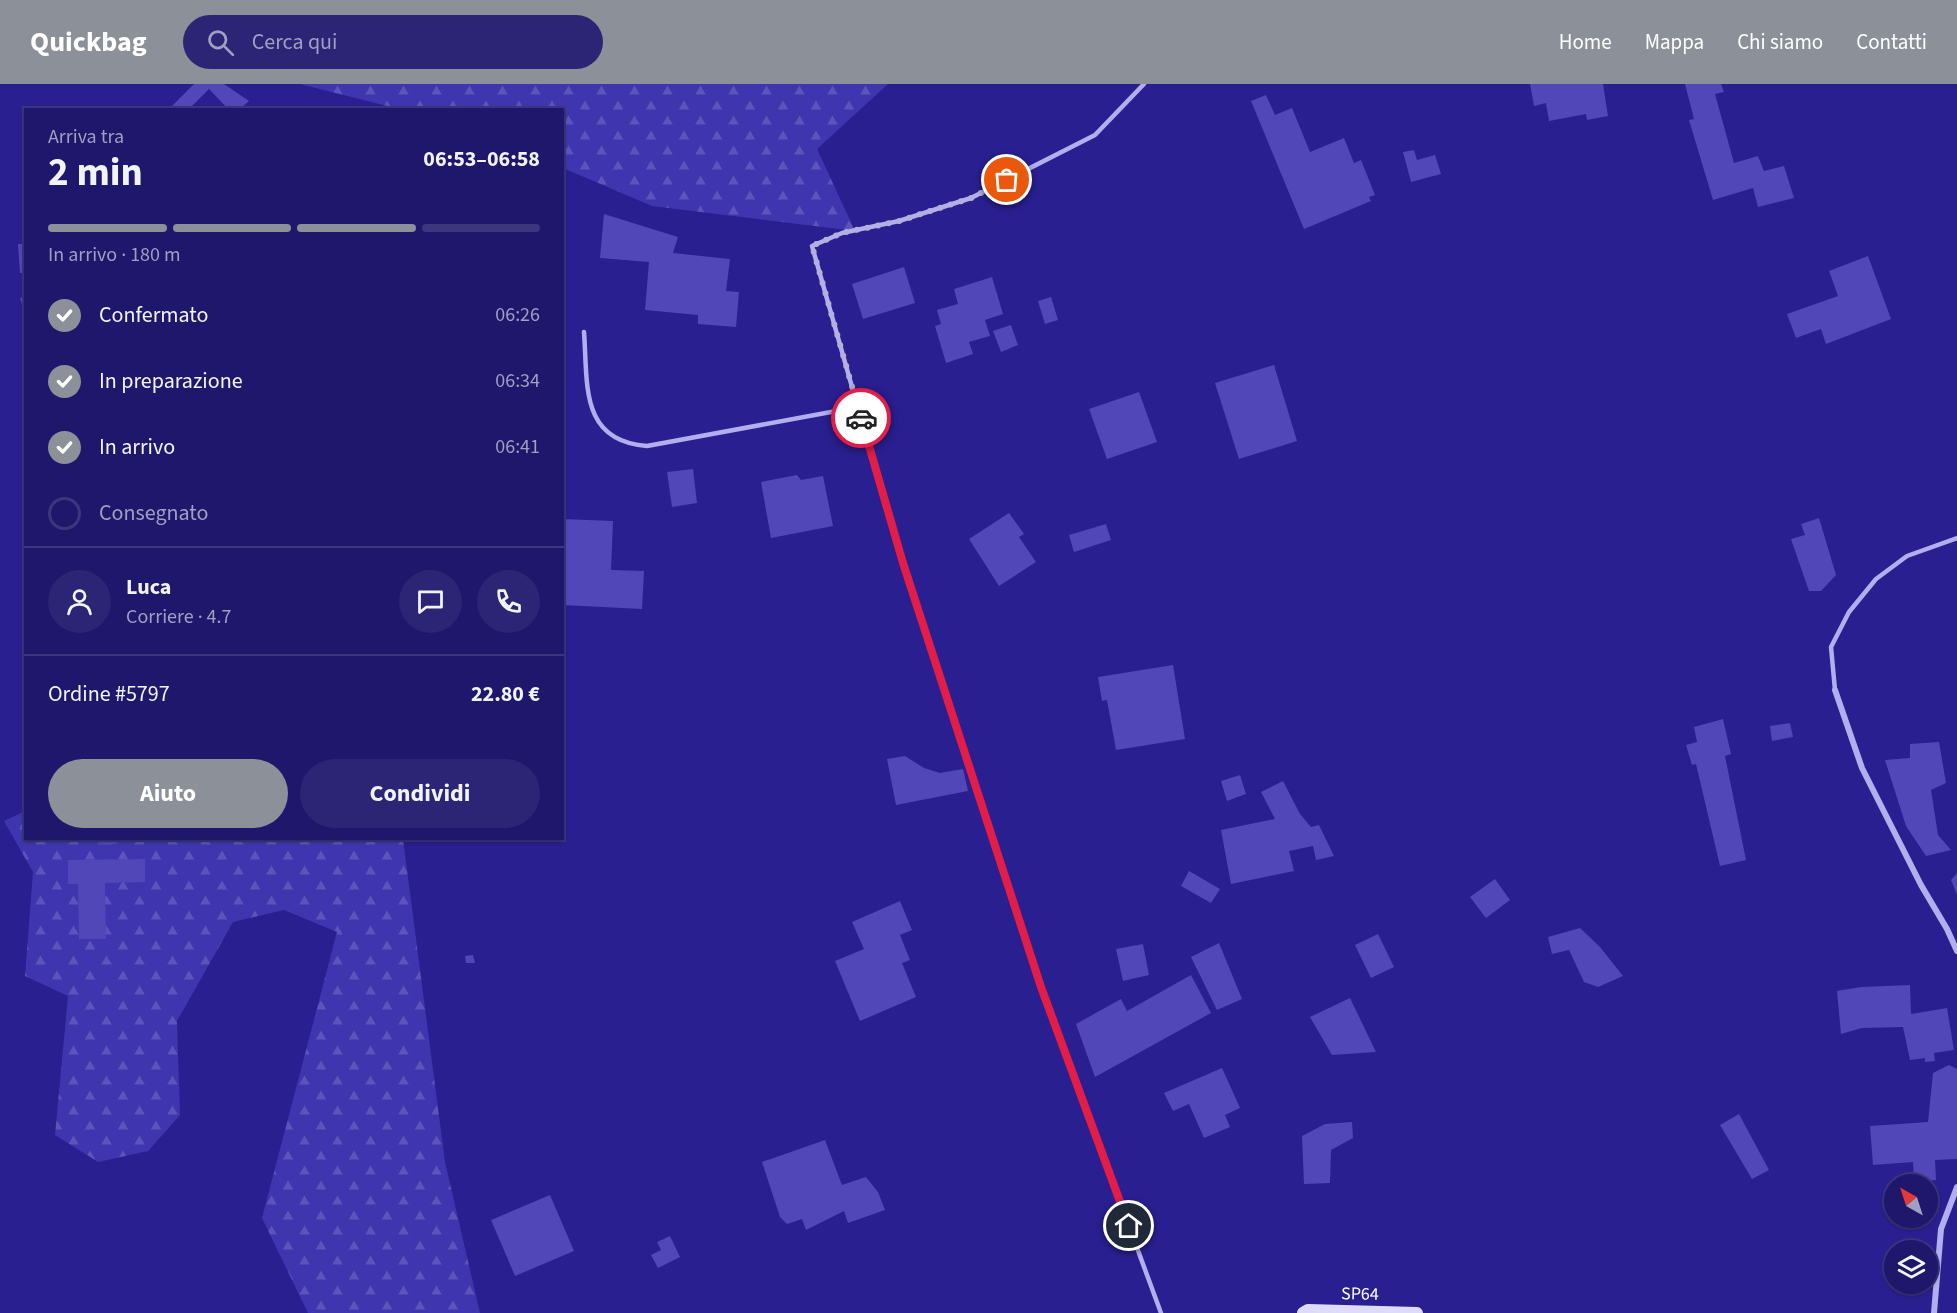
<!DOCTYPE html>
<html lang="it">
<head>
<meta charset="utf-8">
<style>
  :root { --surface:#1f176c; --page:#2c2474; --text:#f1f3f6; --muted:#a19fc2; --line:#3c367f; --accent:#8c9099 }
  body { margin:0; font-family:"Source Sans 3",sans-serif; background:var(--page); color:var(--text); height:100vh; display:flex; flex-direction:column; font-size:22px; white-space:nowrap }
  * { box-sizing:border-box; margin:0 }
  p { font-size:20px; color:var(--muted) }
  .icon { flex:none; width:33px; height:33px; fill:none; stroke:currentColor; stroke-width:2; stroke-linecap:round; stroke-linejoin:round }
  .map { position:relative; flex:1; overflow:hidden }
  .side { position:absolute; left:24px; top:24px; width:540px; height:732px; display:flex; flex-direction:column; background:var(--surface); border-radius:0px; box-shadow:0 2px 4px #0004,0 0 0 2px var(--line) }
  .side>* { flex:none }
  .needle { width:39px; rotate:321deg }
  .buttons { position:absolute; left:1884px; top:1090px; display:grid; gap:12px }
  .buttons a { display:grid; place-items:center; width:54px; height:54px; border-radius:50%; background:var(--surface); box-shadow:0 2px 4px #0004,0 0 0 2px var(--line); font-size:30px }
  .pin { position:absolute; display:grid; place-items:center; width:51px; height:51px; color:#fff; margin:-26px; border:3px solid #fff; border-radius:50%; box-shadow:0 2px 6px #0007 }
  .courier { position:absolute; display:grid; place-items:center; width:60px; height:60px; margin:-30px; border:4px solid #e11d48; border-radius:50%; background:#fff; color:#222; box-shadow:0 2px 8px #0007 }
  .head em { font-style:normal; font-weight:700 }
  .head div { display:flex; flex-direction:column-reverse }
  .head { display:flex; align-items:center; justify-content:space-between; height:102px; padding:0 24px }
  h1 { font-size:39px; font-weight:700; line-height:45px }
  .bar { display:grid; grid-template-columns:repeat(4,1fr); gap:9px 6px; align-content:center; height:72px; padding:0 24px }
  .bar i { height:8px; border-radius:4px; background:var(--line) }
  .bar .active { background:var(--accent) }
  .bar p { grid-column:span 4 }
  .line { display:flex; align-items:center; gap:15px; padding:0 24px; border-top:2px solid var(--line) }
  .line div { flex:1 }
  .round { display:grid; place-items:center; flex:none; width:63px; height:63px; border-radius:32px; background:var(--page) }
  ol { padding:0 24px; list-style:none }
  li { display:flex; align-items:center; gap:18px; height:66px }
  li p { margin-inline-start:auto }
  li .icon { padding:6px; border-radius:50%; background:var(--accent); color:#fff; stroke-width:4 }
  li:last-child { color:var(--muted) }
  li i { width:33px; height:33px; border:3px solid var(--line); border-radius:50% }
  .action { display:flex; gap:12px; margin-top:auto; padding:12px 24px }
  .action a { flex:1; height:69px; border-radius:36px; background:var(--accent); color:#fff; font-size:24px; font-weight:700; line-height:69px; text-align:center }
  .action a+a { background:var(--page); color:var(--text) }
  header { display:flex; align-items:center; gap:36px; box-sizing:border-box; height:84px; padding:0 30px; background:var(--accent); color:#fff }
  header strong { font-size:28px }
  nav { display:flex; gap:33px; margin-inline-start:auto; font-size:21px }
  .search { width:420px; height:54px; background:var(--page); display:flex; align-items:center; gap:15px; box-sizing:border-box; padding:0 21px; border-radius:33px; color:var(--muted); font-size:22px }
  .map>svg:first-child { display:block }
  .forest { fill:url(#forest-firs) }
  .building { fill:#5147b8 }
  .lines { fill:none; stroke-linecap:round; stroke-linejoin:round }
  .lane { stroke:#b3aeed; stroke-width:4.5 }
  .street { stroke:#b3aeed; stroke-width:6 }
  .secondary { stroke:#dedbfa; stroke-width:12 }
  .done { stroke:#b4b1d8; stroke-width:6; stroke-dasharray:0 10.8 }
  .route { stroke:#e11d48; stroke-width:8 }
  .labels { text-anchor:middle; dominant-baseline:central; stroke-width:5; stroke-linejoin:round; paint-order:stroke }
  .street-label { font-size:18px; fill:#fff; stroke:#291f90 }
</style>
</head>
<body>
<header>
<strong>Quickbag</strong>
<div class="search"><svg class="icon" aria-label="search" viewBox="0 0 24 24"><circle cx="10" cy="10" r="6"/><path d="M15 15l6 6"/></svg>Cerca qui</div>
<nav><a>Home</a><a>Mappa</a><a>Chi siamo</a><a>Contatti</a></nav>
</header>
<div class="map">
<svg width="1957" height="1229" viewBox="0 0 1957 1229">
  <defs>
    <pattern id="forest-firs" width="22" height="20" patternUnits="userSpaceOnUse" patternTransform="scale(1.5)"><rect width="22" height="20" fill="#3f36af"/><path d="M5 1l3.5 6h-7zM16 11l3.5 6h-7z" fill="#5c54bb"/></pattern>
  </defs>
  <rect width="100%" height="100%" fill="#291f90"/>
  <g class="forest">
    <polygon points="300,0 888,0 817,65 855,147 652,122 563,84 562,26 399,25"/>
    <polygon points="25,727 26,754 403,755 445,1078 480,1229 308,1229 262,1134 337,848 284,826 233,838 177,937 180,1031 148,1067 98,1078 55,1051 68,912 25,892 33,788 4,737"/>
  </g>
  <g class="building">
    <polygon points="194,0 224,0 249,17 239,26 229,26 209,5 188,26 168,26"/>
    <polygon points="1530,0 1603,0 1608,32 1587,36 1586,30 1549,37 1546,19 1534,22"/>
    <polygon points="1685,0 1721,0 1724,8 1715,10 1734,79 1758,72 1764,87 1784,82 1794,114 1758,123 1753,104 1713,116 1689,36 1694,35"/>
    <polygon points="1266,11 1275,31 1292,24 1310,68 1344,54 1354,79 1361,76 1375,111 1369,113 1371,117 1304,145 1251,17"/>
    <polygon points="1414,66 1417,76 1435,71 1441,90 1411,98 1403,68"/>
    <polygon points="604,130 678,153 673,169 730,175 726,207 739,208 736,243 698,240 698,231 645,226 649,178 600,174"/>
    <polygon points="18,160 26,160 26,189 20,189"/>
    <polygon points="1868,172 1891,235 1826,260 1821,245 1796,254 1787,230 1838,212 1829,187"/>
    <polygon points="904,183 915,219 863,235 852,200"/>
    <polygon points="992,193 1003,230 985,236 990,252 969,258 973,270 946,279 935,242 941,240 937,226 958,220 954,205"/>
    <polygon points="26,212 26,231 25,231 20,214"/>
    <polygon points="1051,213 1058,236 1045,240 1038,217"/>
    <polygon points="1011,241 1018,261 1001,268 993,247"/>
    <polygon points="1274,281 1297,357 1239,375 1215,299"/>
    <polygon points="1139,308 1157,358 1107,375 1089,325"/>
    <polygon points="693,385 697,419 672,423 667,388"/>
    <polygon points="797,391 801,396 823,392 833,442 771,454 761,398"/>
    <polygon points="1009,429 1024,450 1019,453 1036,478 999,502 969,455"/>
    <polygon points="1819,434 1836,491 1821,507 1809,507 1791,455 1805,451 1801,440"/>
    <polygon points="562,435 613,437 611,486 644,487 642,525 562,521"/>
    <polygon points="1106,440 1111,456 1074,468 1069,451"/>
    <polygon points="1173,581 1185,655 1116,666 1107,616 1102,617 1098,593"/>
    <polygon points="1723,635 1731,670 1725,672 1746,776 1720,782 1696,680 1692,681 1686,661 1697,658 1694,643"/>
    <polygon points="1790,639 1793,653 1772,657 1770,642"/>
    <polygon points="1939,658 1946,699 1931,706 1938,751 1951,766 1926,772 1906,742 1885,676 1910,674 1910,660"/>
    <polygon points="905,672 924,684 940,689 963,685 968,707 896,721 887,675"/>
    <polygon points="1240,691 1246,710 1227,717 1221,697"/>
    <polygon points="1283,697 1300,730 1311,743 1319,741 1334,772 1316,776 1313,762 1289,767 1294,787 1231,800 1221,746 1275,735 1261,708"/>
    <polygon points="97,754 117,754 117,760 98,761"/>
    <polygon points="145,775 145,798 105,799 106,855 79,855 78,800 68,800 68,776"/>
    <polygon points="1189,787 1220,805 1211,819 1181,802"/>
    <polygon points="1957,789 1957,811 1951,796"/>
    <polygon points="1495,795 1510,816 1486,834 1470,813"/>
    <polygon points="900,817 912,846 900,851 910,876 902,879 916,913 860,937 835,877 864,865 852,838"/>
    <polygon points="1580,844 1600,863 1623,892 1598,903 1584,898 1569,866 1552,870 1548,853"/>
    <polygon points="1378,850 1394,883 1371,894 1355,861"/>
    <polygon points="1219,859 1242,915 1217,926 1191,873"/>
    <polygon points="1143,860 1149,891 1123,897 1116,865"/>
    <polygon points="473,871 475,879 466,879 465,872"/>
    <polygon points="1191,891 1211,929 1095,993 1076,940 1121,915 1127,927"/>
    <polygon points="1910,901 1911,930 1947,924 1954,966 1934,969 1935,977 1925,978 1925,974 1910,976 1903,943 1862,944 1841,950 1837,907 1861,903"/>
    <polygon points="1350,914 1376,968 1332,971 1310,933"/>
    <polygon points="1949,981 1957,985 1957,1075 1935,1076 1936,1096 1914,1098 1913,1078 1873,1081 1870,1042 1928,1038 1933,989"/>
    <polygon points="1222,984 1240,1024 1225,1031 1230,1043 1204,1054 1189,1020 1173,1027 1164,1009"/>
    <polygon points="1739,1030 1769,1086 1752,1095 1720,1041"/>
    <polygon points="1352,1038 1353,1054 1331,1066 1330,1099 1304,1100 1302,1052 1325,1040"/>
    <polygon points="825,1056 842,1101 866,1093 878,1108 885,1126 848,1139 844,1127 806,1146 802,1135 787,1140 780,1133 762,1078"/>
    <polygon points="550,1111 574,1167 515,1192 491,1136"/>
    <polygon points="670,1152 680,1173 658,1184 651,1171 661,1166 657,1158"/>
  </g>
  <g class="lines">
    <g class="lane">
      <polyline points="1144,0 1095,51 971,114 899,137 842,149 812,162 902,479 1041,903 1161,1229"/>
      <path d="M584 248C588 299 579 357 647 362L858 323"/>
      <polyline points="1835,606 1831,563 1849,528 1876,495 1907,472 1957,454"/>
    </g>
    <g class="street">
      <polyline points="1835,606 1862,684 1921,801 1947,845 1957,867"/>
      <polyline points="1934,1229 1941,1145 1957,1103"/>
    </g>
    <polyline class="secondary" points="1303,1229 1308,1226 1417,1229"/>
  </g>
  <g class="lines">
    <polyline class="done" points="861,334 812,162 842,149 899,137 971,114 1007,96"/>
    <polyline class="route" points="861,334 903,479 1041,903 1129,1142"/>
  </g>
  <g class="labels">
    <g class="street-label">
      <text transform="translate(1360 1210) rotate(1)">SP64</text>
    </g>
  </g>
</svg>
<div class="buttons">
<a><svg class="needle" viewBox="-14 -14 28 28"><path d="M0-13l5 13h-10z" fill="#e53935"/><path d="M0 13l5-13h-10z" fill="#a19fc2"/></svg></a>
<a><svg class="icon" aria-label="layers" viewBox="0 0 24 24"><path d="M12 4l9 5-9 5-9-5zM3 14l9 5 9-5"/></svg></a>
</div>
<div class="pin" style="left:1007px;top:96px;background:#ea580c"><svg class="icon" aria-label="bag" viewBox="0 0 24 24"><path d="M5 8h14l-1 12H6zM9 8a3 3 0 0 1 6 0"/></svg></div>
<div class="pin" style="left:1129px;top:1142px;background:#1f2937"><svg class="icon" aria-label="home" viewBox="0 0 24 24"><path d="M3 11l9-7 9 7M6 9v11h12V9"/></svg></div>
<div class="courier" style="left:861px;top:334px"><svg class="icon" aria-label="car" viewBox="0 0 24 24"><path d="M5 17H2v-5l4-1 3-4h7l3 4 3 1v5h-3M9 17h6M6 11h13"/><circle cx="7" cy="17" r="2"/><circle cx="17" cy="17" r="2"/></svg></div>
<section class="side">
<div class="head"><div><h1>2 min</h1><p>Arriva tra</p></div><em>06:53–06:58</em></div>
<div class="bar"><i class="active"></i><i class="active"></i><i class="active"></i><i></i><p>In arrivo · 180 m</p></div>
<ol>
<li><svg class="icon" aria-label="check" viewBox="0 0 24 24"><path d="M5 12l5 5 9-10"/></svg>Confermato<p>06:26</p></li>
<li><svg class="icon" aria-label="check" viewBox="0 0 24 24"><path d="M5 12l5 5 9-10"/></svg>In preparazione<p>06:34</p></li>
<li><svg class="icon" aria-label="check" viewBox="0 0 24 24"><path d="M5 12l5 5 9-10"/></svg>In arrivo<p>06:41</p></li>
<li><i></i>Consegnato</li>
</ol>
<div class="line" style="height:108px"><a class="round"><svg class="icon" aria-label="person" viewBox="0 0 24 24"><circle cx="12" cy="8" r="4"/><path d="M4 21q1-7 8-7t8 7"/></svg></a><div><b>Luca</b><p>Corriere · 4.7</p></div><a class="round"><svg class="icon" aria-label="chat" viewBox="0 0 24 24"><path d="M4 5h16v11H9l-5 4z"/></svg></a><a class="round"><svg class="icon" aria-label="phone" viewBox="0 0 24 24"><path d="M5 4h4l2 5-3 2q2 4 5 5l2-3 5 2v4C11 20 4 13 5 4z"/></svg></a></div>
<div class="line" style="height:78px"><div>Ordine #5797</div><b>22.80 €</b></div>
<div class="action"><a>Aiuto</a><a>Condividi</a></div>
</section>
</div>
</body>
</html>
